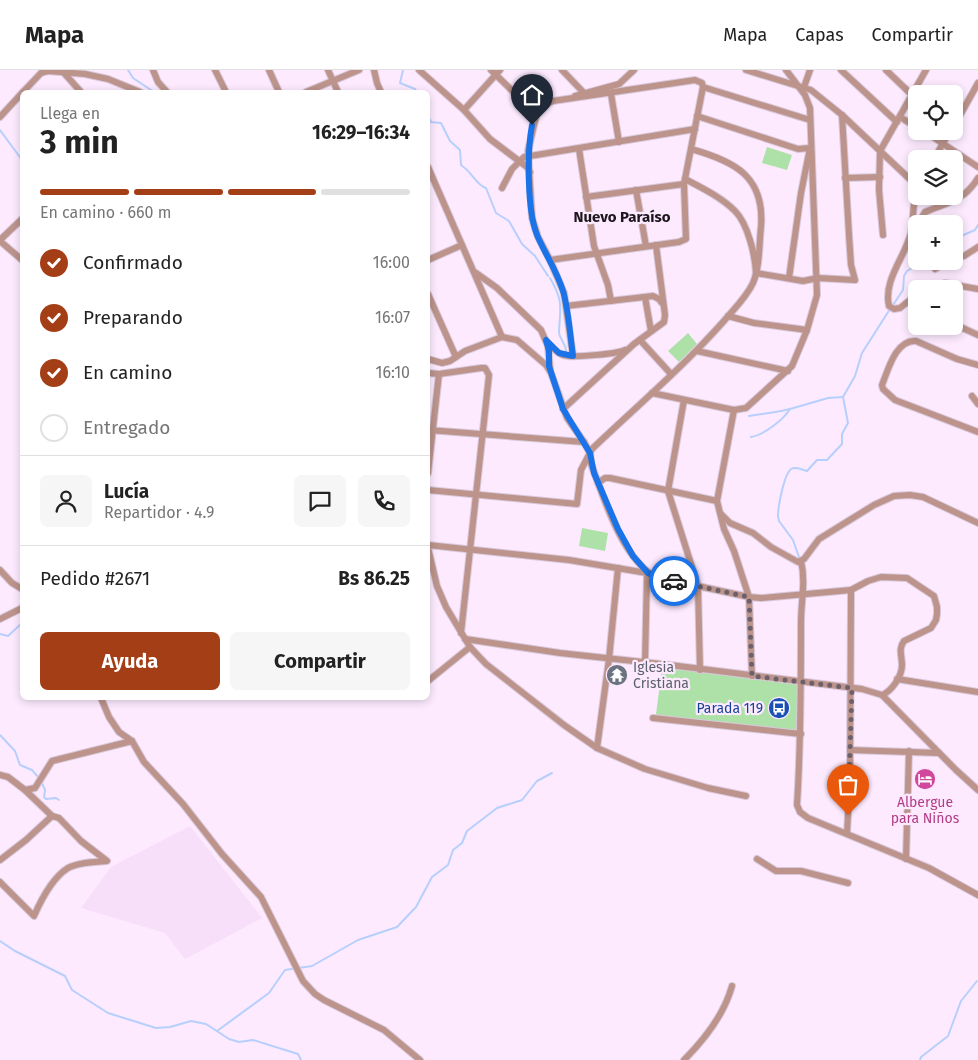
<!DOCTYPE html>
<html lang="es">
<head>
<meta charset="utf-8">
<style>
  :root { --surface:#fff; --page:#f6f6f6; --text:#222; --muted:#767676; --line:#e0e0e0; --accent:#a43e17 }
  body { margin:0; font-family:"Fira Sans",sans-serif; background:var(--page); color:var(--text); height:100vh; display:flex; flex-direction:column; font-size:19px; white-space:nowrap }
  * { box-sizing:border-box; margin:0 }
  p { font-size:16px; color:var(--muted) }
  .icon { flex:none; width:28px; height:28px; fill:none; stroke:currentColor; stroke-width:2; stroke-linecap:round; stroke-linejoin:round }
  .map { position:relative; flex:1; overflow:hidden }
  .details { position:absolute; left:20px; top:20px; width:410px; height:610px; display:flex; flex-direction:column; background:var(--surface); border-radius:8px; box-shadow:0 2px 8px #0003 }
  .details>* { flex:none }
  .fabs { position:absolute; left:908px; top:15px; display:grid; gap:10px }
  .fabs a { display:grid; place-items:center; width:55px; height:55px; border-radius:8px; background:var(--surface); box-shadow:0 2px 8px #0003; font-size:25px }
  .pin { position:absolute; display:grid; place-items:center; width:42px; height:42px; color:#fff; margin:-51px -21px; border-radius:50% 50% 50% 0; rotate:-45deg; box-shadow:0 0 5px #0007 }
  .pin .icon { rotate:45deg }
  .courier { position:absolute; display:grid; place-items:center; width:50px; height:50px; margin:-25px; border:4px solid #1a73e8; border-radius:50%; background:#fff; color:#222; box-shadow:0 1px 6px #0007 }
  .head em { font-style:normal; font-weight:700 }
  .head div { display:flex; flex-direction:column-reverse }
  .head { display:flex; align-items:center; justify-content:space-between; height:85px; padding:0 20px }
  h1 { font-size:32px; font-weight:700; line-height:38px }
  .bar { display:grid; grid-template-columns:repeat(4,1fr); gap:8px 5px; align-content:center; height:60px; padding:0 20px }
  .bar i { height:6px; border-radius:4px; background:var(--line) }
  .bar .selected { background:var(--accent) }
  .bar p { grid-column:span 4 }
  .line { display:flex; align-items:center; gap:12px; padding:0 20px; border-top:1px solid var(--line) }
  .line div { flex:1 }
  .round { display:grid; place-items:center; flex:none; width:52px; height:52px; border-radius:8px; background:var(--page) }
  ol { padding:0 20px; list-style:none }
  li { display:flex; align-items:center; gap:15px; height:55px }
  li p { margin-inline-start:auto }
  li .icon { padding:5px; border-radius:50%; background:var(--accent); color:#fff; stroke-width:4 }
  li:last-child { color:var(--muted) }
  li i { width:28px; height:28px; border:2px solid var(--line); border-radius:50% }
  .primary-button { display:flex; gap:10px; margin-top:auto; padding:10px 20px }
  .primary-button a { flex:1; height:58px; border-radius:8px; background:var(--accent); color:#fff; font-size:20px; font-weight:700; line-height:58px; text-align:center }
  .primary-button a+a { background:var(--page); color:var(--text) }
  header { display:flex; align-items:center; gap:30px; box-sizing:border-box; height:70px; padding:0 25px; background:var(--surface); border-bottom:1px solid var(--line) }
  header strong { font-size:24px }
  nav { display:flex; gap:28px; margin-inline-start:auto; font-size:18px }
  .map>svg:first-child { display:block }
  .built { fill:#f7def9 }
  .green { fill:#ade1a8 }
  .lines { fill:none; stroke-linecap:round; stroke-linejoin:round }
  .stream { stroke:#b7cffc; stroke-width:2 }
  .minor-casing { stroke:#d9c8db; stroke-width:8 }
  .minor { stroke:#bc948b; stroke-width:6 }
  .done { stroke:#6b606c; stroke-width:5; stroke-dasharray:0 9 }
  .route { stroke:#1a73e8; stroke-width:6 }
  .labels { text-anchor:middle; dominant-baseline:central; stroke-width:4.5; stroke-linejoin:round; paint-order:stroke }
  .worship-label { font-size:14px; fill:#5b616d; stroke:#fdeaff; text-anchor:start }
  .transit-label { font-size:14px; fill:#164399; stroke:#fdeaff; text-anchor:end }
  .hotel-label { font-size:14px; fill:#b23c85; stroke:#fdeaff }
  .neighbourhood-label { font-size:15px; font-weight:bold; fill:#1d161d; stroke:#fdeaff }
</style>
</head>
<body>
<header>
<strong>Mapa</strong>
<nav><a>Mapa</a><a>Capas</a><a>Compartir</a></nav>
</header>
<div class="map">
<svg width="978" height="990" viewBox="0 0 978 990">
  <rect width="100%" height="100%" fill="#fdeaff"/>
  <polygon class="built" points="190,756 262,848 185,889 165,863 81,838 111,797"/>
  <g class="green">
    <polygon points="767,77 792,85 787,100 762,93"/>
    <polygon points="688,263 697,274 679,292 668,281"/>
    <polygon points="582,458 608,463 605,481 579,476"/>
    <polygon points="664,597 797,614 798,616 797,661 658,646 656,644 662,599"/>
  </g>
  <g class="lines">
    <g class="stream">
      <polyline points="128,0 133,8 154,22"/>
      <polyline points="403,0 400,13 415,19 417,22"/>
      <path d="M428 46 431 52 441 53 450 71 460 80 461 95C473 103 476 115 486 118L496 143 509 151 522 174 535 186 548 206"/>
      <polyline points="0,60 22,90"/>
      <polyline points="954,165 961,166 975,160 978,155"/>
      <path d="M550 208C564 232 560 237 559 262 559 268 566 274 566 281"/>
      <polyline points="893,235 903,220 904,206 907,201 924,191"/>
      <path d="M749 346C763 344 777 342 790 339"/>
      <path d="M751 367C764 365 784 349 790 339L828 328 843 327"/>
      <path d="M799 487 793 470 779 451 778 446C778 437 784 404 791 399 796 396 803 400 807 401L817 390H827L842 374V364L848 353 843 327 855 306 862 283 890 239"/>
      <polyline points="0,564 8,566 22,553"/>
      <polyline points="0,665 15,681 20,695 32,700 39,708"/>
      <polyline points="42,713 45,720 44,727 46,729 56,728 59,730"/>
      <polyline points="0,871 15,881 65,906 72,920 108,943 156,958 170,957 191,951 206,954 229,969 239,972 253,970 298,984 301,990"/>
      <polyline points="217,961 269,923 285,900 312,896 358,870 397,857 416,837 432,807 448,795 453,780 462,773 467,761 497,738 522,730 537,711 552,703"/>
      <polyline points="920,990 921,987 948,966 961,931 977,911"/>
    </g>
    <g class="minor-casing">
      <g id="minor">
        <polyline points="153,0 158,12 167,22"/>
        <polyline points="215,0 226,22"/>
        <polyline points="269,0 279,22"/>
        <polyline points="328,0 338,22"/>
        <polyline points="374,0 377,13 381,22"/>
        <polyline points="419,0 464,40 490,69 527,97 530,102"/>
        <polyline points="491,0 535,43"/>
        <polyline points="562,0 584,23"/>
        <polyline points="746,0 811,20 842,45 916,115"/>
        <polyline points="841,0 897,52"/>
        <polyline points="886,0 912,25"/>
        <polyline points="64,3 81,22"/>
        <polyline points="804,17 810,0"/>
        <polyline points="23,22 41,3 48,1 85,4 108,9 140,22"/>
        <polyline points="306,22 359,0"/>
        <polyline points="611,24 619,72"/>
        <polyline points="575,26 619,14 634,0"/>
        <polyline points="464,40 500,0"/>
        <polyline points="697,46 798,79 810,78 801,123 789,208"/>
        <polyline points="0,47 22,23"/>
        <polyline points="900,47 916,57"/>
        <polyline points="954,56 978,13"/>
        <polyline points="924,61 978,97"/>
        <polyline points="579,79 594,176 608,215 611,231"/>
        <polyline points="934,89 950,61"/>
        <polyline points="428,97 502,267"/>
        <polyline points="845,108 880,107"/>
        <path d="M685 109C702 118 721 127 735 141 748 154 755 185 756 203L803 211 818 208 855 210 851 195 849 165 842 45"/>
        <polyline points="502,118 512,99 524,87 695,59"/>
        <polyline points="636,120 646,176"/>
        <path d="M916 124C912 137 914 150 911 163 905 187 883 210 889 236L894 239 900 238 916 225"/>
        <polyline points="586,127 684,114"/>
        <path d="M918 154 925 142C948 132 963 132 978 108"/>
        <polyline points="883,165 879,120 880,81 926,0"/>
        <polyline points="0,170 22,149"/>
        <polyline points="0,171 22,190"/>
        <polyline points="954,188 964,186 978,177"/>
        <polyline points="428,190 462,175"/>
        <polyline points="550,190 679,172 686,169 684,114 703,17"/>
        <polyline points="935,199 948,191"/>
        <polyline points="476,203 497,218 541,260 548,276 550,299"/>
        <polyline points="927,219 945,213 978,219"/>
        <polyline points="428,224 456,287"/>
        <polyline points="645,227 651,261"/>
        <polyline points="566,236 653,226 659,229 662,233"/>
        <polyline points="728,246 754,253 807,260"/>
        <polyline points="954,254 978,265"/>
        <polyline points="640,270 671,304"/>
        <path d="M548 273C553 279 560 286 568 286 579 287 617 284 625 280"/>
        <polyline points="697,281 788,301"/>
        <polyline points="573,286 564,223 550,190 538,167 532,148 528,81 538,38 553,31 695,10 702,13 703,17 810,50"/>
        <path d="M428 289 442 293 450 291 465 281 502 267 517 270 546 295 551 303 567 348 584 372 590 383 591 394C604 428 622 489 656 507L749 527 761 528 851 520 868 511 881 507 907 508 934 526 937 537V544L936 550 931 558 904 571C898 579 902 586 902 595 902 606 892 621 882 625"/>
        <path d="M978 295 957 289 916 271C896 269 888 300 882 315L883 319 895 330 978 362"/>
        <polyline points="428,303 439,304 481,298 485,298 489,305 461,563"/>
        <polyline points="652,323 734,340 746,338 792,296 807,260 817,225 810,38 805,25 786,0"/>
        <polyline points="972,326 978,334"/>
        <polyline points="684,330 668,421 698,516 700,600"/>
        <polyline points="563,339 634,274 664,252 665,245 656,175"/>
        <polyline points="734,340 717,431 724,459 734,481 749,527 752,606"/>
        <polyline points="428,360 584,372"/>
        <polyline points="428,403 439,304"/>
        <polyline points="598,413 605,408 610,408 717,431"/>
        <path d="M428 420 577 434 581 400 592 379C636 337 683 297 723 252 733 240 746 228 753 213 760 197 759 174 761 157 765 106 734 91 691 79"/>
        <polyline points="721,444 730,453 753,463 771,477 798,492 804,489 819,469 874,435 894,426 910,425 923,427 978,453"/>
        <polyline points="428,475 569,490 647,503 645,593"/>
        <polyline points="428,478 437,516 446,537 470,577 486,594 564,655 597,678 645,699 708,718 746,726"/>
        <path d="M801 491C806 511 801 532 801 552 801 613 801 674 797 735L800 742 808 748 929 798 978 825"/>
        <polyline points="0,500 12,513 22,519"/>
        <polyline points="0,549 22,538"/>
        <polyline points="465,569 560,583 670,595 862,619 882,625 956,700 978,720"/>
        <polyline points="897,609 978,622"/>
        <polyline points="428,611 470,577"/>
        <polyline points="101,628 109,647 119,662 132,671 144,692 183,734 222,784 261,827 303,911 315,924 324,930 384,960 420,990"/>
        <polyline points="653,648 801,664"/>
        <polyline points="597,678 609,589 618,498"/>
        <polyline points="850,680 939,683"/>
        <polyline points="0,705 8,707 25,720 35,718 52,691 132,671"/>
        <polyline points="25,720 52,746"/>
        <polyline points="847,763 850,709 851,520"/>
        <polyline points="757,789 776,801 801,801 848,813"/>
        <polyline points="906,789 909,681"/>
        <path d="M0 790 26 770 52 746 59 748 81 771 107 791C95 792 79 792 68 798 52 808 41 830 34 846L0 812"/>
        <path d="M684 990C705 969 724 945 732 916"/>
      </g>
    </g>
    <use href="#minor" class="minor"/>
  </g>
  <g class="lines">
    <polyline class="done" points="674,511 749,527 752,606 852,618 848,745"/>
    <path class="route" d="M532 55C527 82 527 140 537 165 545 184 557 201 563 221 569 242 570 265 573 286L559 283 546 270 549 281V296L563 339 590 383 594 403 618 459 633 486 648 503 656 507 674 511"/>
  </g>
  <defs>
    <g id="temple-disc" transform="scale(1.125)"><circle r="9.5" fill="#6b7280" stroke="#fdeaff"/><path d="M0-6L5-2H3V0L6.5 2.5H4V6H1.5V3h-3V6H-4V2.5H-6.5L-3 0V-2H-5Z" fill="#fff"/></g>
    <g id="bus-disc" transform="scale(1.125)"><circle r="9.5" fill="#1a4fb4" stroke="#fdeaff"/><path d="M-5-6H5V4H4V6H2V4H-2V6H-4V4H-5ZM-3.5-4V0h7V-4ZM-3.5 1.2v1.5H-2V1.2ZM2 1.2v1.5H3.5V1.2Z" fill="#fff"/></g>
    <g id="hotel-disc" transform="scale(1.125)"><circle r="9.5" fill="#d1479c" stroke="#fdeaff"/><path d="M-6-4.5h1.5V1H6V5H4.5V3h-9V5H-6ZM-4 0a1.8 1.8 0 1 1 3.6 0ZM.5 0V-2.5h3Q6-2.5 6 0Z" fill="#fff"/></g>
  </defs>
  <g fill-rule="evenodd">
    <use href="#temple-disc" x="617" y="605"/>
    <use href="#bus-disc" x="779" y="638"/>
    <use href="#hotel-disc" x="925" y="709"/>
  </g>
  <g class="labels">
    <g class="worship-label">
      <text x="633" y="597">Iglesia<tspan x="633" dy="16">Cristiana</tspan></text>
    </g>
    <g class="transit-label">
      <text x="763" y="638">Parada 119</text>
    </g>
    <g class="hotel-label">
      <text x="925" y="732">Albergue<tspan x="925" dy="16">para Niños</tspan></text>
    </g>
    <g class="neighbourhood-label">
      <text x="622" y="147">Nuevo Paraíso</text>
    </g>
  </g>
</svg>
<div class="fabs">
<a><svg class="icon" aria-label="locate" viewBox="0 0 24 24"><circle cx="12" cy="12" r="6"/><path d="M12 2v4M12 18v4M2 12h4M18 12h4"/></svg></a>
<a><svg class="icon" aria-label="layers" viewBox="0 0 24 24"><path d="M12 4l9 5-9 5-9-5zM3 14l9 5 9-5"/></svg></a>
<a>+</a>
<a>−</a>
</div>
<div class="pin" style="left:848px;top:745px;background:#ea580c"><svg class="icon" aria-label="bag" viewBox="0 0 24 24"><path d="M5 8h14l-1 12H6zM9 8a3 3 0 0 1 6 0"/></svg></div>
<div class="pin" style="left:532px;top:55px;background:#1f2937"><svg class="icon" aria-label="home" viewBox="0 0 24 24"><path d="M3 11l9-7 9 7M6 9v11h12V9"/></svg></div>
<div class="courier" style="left:674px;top:511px"><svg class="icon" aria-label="car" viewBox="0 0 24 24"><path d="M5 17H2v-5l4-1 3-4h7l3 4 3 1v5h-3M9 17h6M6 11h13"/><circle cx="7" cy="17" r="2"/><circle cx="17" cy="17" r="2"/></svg></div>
<section class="details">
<div class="head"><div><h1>3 min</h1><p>Llega en</p></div><em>16:29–16:34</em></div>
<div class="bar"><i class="selected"></i><i class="selected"></i><i class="selected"></i><i></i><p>En camino · 660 m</p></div>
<ol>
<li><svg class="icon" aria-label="check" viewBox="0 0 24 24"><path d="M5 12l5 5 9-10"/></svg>Confirmado<p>16:00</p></li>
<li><svg class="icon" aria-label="check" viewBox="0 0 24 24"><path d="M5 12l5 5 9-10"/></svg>Preparando<p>16:07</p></li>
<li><svg class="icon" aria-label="check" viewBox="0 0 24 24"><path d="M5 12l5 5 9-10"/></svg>En camino<p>16:10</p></li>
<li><i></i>Entregado</li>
</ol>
<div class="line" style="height:90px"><a class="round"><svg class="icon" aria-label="person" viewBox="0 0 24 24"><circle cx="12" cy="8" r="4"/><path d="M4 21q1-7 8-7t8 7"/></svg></a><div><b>Lucía</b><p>Repartidor · 4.9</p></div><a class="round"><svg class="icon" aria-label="chat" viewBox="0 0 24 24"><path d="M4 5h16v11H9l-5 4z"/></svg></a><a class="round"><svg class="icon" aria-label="phone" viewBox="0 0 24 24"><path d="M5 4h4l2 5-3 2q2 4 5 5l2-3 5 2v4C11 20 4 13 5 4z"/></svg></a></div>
<div class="line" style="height:65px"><div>Pedido #2671</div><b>Bs 86.25</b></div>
<div class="primary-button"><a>Ayuda</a><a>Compartir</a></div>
</section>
</div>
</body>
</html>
